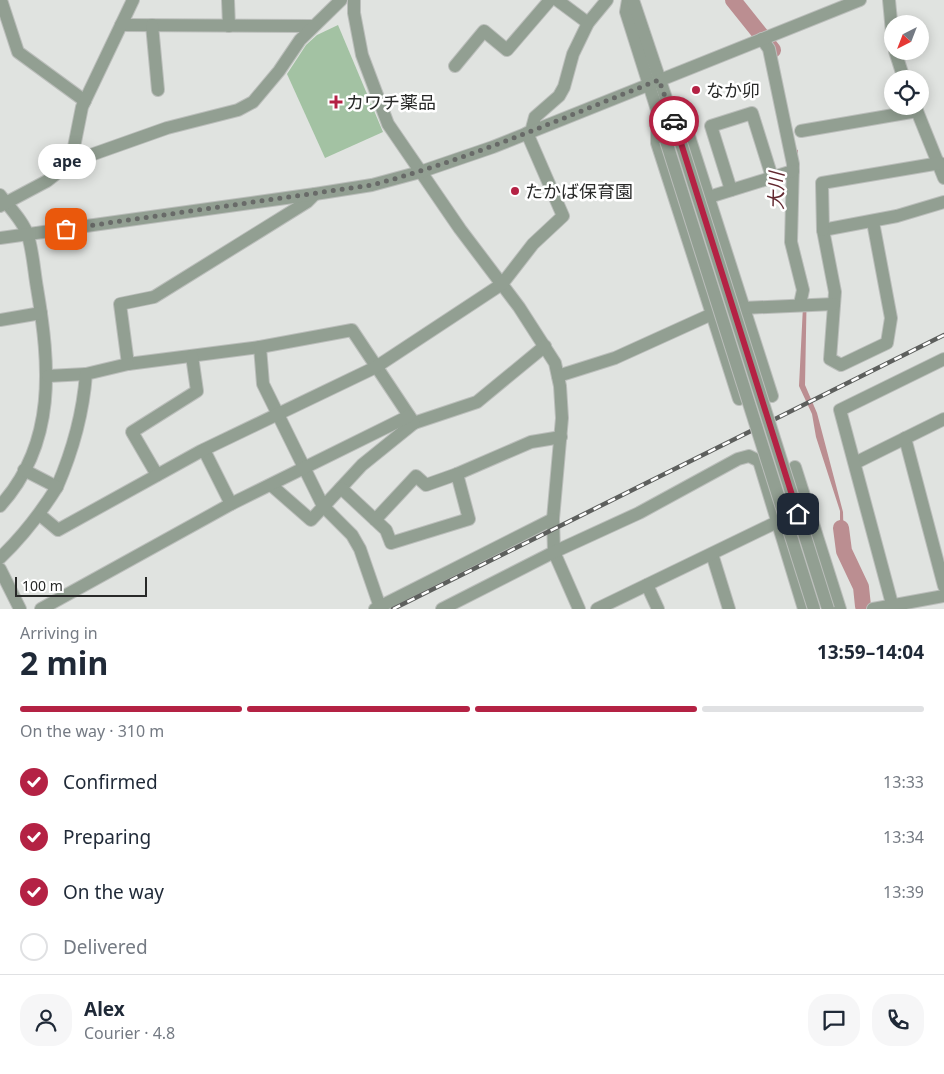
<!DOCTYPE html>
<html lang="en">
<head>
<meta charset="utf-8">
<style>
  :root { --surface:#fff; --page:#f6f6f7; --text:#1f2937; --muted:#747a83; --line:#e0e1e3; --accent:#b42244 }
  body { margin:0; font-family:"Noto Sans","Noto Sans JP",sans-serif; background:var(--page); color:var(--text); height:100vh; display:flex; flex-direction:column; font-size:19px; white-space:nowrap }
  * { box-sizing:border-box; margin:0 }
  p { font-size:16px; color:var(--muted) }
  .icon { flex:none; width:28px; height:28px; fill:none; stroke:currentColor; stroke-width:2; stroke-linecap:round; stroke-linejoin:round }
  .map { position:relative; height:609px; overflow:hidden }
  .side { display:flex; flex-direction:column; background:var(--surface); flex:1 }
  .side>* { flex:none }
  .needle { width:32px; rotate:222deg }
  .tools { position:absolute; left:884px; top:15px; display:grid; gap:10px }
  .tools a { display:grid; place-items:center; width:45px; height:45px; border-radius:50%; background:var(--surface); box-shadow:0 2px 12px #0003; font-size:25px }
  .scale { position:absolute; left:15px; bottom:12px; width:132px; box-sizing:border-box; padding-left:5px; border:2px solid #282928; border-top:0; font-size:14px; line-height:18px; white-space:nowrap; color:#282928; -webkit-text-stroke:4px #fff; paint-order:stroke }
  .pin { position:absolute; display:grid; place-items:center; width:42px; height:42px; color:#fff; margin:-21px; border-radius:10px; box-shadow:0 2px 8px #0006 }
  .courier { position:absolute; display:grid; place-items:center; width:50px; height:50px; margin:-25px; border:4px solid #b42244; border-radius:50%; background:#fff; color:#222; box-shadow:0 1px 6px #0007 }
  .bubble { position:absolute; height:35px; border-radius:18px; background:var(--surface); box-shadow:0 2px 12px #0003; font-size:16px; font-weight:700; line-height:35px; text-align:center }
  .head em { font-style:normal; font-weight:700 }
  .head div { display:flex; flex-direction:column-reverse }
  .head { display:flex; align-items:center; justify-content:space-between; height:85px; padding:0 20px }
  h1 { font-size:32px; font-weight:700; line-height:38px }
  .bar { display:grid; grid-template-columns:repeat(4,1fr); gap:8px 5px; align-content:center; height:60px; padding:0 20px }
  .bar i { height:6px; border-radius:4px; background:var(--line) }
  .bar .current { background:var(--accent) }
  .bar p { grid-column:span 4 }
  .line { display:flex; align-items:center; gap:12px; padding:0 20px; border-top:1px solid var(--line) }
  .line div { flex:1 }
  .round { display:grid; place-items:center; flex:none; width:52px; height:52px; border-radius:20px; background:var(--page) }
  ol { padding:0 20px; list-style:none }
  li { display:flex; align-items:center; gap:15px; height:55px }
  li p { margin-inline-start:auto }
  li .icon { padding:5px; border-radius:50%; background:var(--accent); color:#fff; stroke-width:4 }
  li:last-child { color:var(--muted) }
  li i { width:28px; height:28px; border:2px solid var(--line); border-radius:50% }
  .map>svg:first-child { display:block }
  .water { fill:#bb8e91 }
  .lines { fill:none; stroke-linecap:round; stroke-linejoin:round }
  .river { stroke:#bb8e91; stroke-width:16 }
  .building { fill:#a3c2a3 }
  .minor-casing { stroke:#bbbebb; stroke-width:14 }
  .minor { stroke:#929f92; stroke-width:12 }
  .rail-casing { stroke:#5d5f5d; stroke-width:4.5 }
  .rail { stroke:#fff; stroke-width:2.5; stroke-dasharray:8; stroke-linecap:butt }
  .minor-bridge-casing { stroke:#bbbebb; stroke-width:14; stroke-linecap:butt }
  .minor-bridge { stroke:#929f92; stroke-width:12 }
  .done { stroke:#686a68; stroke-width:5; stroke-dasharray:0 9 }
  .route { stroke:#b42244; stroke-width:6 }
  .poi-dot { fill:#b42244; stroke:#fff; stroke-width:2 }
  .labels { text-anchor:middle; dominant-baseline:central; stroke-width:5; stroke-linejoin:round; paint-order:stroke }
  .poi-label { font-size:18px; fill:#282928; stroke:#fff; text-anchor:start }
  .water-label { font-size:19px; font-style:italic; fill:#62282f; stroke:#fff }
</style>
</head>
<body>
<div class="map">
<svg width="944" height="609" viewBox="0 0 944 609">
  <rect width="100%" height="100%" fill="#e0e3e0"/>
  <polygon class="water" points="795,149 798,150 797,241 807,281 805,385 817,413 843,512 844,548 842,549 840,543 840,511 816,437 812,414 799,386 804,286 794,242"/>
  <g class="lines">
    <g class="river">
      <polyline points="733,0 773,50"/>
      <polyline points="841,528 844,551 861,587 863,606"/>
    </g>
  </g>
  <polygon class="building" points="338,25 383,132 325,158 287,74 306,45 317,35"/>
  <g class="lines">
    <g class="minor-casing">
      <g id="minor">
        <polyline points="1,0 18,52 85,101"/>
        <polyline points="228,0 229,26"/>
        <polyline points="354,0 354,13 362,55 388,124 460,229 519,307 555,363 560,386 562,418 553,519 554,552 579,609"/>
        <polyline points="557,0 588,23"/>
        <polyline points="628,0 626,12 663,129"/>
        <polyline points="633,0 679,137"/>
        <polyline points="889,0 892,32"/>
        <polyline points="121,25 312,26"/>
        <polyline points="152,25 158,90"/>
        <polyline points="762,39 769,49 793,164 791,242 803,290 800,304"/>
        <polyline points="895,51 904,79"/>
        <polyline points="455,66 484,31 507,50 550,0"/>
        <polyline points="915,106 944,178"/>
        <polyline points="671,112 686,127 772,396"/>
        <polyline points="801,131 917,111"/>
        <polyline points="531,132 535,117 559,96 564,87 573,54 588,23 607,0"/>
        <polyline points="71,162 82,107 133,0"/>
        <polyline points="731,190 711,126 752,113 772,177"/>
        <polyline points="315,194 307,202 154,297 120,304 128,364 260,347 263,384 323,506 352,535 360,549 380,607"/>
        <path d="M0 195C9 207 24 222 28 236 33 252 34 271 37 288 50 365 57 443 0 506"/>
        <polyline points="709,197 793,171"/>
        <polyline points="0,206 47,181 71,162 167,128 238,110 253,102 279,71 300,40 341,0"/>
        <polyline points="873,222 891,318 887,343 841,365 830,359 835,292 823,230 897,216 944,202"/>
        <polyline points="823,230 822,183 940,163"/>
        <polyline points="0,238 315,194 372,185 420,172 493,147 860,0"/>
        <polyline points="743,308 834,304"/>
        <polyline points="712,314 739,399"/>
        <polyline points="0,320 41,313"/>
        <polyline points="260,347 352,330 414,423 477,402 545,346"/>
        <polyline points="48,376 86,374"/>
        <polyline points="558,376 615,358 712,314 657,143 657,133 661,122"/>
        <polyline points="905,438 944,586"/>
        <polyline points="204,450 231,504"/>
        <polyline points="855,463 944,419"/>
        <polyline points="795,467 840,609"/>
        <polyline points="457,474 531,442 561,437"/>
        <polyline points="157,475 132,432 197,391 192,356"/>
        <polyline points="271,485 311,520 362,465 414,423"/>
        <path d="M57 487C73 450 83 415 86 374L128 364"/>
        <polyline points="341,488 386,530 391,543 469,519 457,474 426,485 416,476 375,520"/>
        <polyline points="40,515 58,530 201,451 376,367 502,284 533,244 563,216 527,133"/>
        <polyline points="712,554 729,609"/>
        <path d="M0 558C23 536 40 514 57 487L24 470"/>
        <polyline points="0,569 20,609"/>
        <polyline points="647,585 658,609"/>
        <polyline points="892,604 840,410 944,359"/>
        <polyline points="41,609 231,504 409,416"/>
        <polyline points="375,609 553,519"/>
        <polyline points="442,609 554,552 639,513 738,459 749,456 759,461 804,609"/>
        <polyline points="597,609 777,522"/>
        <polyline points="873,609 944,596"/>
      </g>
    </g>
    <use href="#minor" class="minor"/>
    <g class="rail-casing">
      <polyline id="rail" points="393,609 944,335"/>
    </g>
    <use href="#rail" class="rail"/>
    <g class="minor-bridge-casing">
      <g id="minor-bridge">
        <polyline points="679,137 828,609"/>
        <polyline points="666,141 814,609"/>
      </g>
    </g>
    <use href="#minor-bridge" class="minor-bridge"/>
  </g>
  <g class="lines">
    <path class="done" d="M66 229 372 185C471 159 564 117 659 80L674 121"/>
    <polyline class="route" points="674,121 798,514"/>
  </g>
  <g class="poi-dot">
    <circle cx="696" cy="90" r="5"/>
    <path d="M333.5 94.5h5v5h5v5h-5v5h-5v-5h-5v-5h5z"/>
    <circle cx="515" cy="191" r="5"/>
  </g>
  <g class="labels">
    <g class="poi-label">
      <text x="706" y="90">なか卯</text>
      <text x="346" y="102">カワチ薬品</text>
      <text x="525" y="191">たかば保育園</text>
    </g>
    <g class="water-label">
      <text transform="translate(776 191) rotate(-89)">大川</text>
    </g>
  </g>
</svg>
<div class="tools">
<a><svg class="needle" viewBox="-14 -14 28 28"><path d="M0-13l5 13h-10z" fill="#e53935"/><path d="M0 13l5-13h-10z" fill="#747a83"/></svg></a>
<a><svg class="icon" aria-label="locate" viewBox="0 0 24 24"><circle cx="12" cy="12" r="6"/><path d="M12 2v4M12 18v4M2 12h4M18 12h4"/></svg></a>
</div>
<div class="scale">100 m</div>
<div class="pin" style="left:66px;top:229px;background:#ea580c"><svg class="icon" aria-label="bag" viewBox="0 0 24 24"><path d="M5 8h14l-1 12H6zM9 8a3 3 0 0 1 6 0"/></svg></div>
<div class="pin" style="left:798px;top:514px;background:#1f2937"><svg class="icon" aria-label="home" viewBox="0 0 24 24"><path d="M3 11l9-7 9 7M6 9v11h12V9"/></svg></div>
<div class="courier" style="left:674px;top:121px"><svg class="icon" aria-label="car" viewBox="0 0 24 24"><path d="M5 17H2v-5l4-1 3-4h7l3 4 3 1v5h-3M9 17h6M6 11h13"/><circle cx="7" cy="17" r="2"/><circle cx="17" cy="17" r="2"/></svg></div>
<div class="bubble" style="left:38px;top:144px;width:58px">ape</div>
</div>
<section class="side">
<div class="head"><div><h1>2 min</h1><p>Arriving in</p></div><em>13:59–14:04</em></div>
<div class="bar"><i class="current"></i><i class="current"></i><i class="current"></i><i></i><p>On the way · 310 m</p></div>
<ol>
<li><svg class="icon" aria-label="check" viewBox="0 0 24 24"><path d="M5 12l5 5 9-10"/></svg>Confirmed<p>13:33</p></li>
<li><svg class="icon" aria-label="check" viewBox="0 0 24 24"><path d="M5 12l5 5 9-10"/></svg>Preparing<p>13:34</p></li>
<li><svg class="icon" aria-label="check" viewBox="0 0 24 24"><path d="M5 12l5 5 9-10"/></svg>On the way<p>13:39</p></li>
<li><i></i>Delivered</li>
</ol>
<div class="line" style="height:90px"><a class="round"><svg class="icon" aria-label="person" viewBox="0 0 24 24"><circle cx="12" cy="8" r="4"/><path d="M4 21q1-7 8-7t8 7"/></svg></a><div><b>Alex</b><p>Courier · 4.8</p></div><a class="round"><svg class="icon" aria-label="chat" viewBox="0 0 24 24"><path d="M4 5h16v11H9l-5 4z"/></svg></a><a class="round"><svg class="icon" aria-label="phone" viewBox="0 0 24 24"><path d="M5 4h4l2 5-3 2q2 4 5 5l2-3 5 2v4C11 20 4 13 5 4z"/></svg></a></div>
</section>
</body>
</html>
